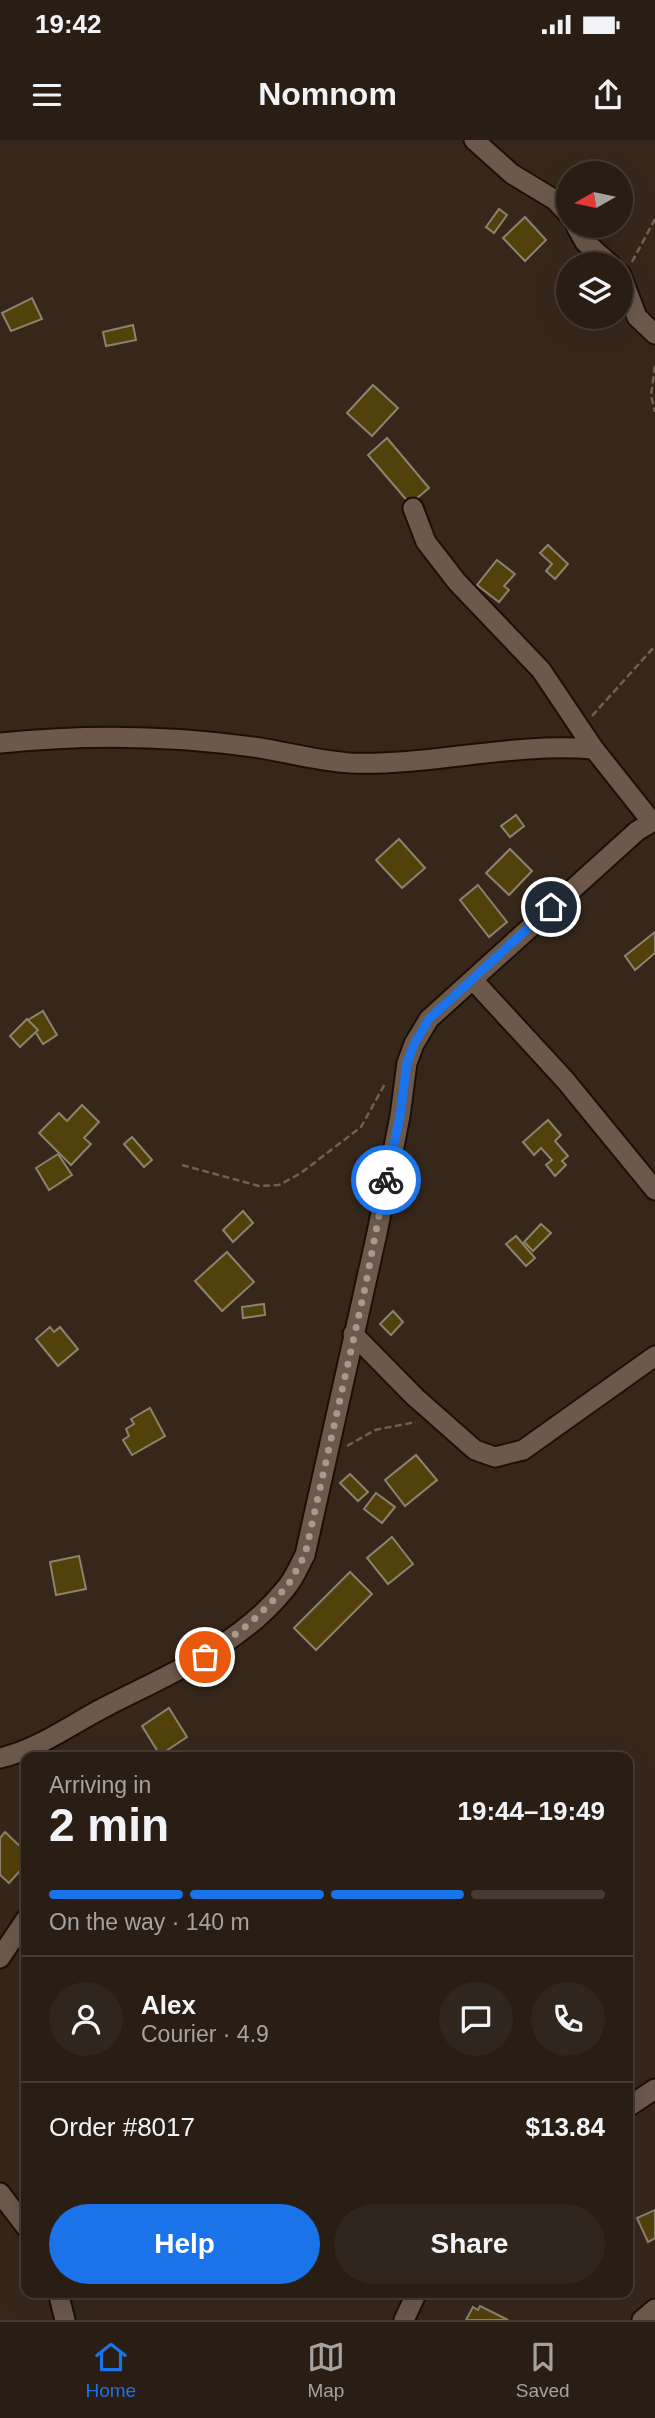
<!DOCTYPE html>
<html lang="en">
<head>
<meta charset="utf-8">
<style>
  :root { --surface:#291d14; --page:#31261d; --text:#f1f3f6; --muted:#a5a2a0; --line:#453b34; --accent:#1a73e8 }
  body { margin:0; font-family:Helvetica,sans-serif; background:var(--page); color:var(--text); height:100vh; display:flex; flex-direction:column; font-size:26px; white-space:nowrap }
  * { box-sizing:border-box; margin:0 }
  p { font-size:23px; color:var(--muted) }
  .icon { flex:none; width:38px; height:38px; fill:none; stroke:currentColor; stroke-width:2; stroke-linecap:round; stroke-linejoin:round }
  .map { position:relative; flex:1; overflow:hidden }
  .side { position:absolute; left:21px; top:1612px; width:612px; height:546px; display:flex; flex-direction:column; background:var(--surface); border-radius:14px; box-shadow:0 7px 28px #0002,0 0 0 2px var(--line) }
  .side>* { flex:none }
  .needle { width:46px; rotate:261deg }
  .controls { position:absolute; left:556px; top:21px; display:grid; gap:14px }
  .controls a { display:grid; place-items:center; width:77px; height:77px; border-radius:50%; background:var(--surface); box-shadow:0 7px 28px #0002,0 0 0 2px var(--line); font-size:35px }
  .pin { position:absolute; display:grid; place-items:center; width:60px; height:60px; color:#fff; margin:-30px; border:4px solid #fff; border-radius:50%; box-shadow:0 2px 7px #0007 }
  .courier { position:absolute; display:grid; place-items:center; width:70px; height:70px; margin:-35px; border:5px solid #1a73e8; border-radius:50%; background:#fff; color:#222; box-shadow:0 2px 9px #0007 }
  .headline em { font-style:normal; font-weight:600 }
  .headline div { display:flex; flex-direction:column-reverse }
  .headline { display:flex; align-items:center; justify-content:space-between; height:119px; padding:0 28px }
  h1 { font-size:46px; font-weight:600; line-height:52px }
  .bar { display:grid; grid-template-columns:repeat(4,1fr); gap:10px 7px; align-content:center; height:84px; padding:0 28px }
  .bar i { height:9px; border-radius:5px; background:var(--line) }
  .bar .selected { background:var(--accent) }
  .bar p { grid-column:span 4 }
  .line { display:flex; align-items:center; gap:18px; padding:0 28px; border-top:2px solid var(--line) }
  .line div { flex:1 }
  .round { display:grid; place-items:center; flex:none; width:74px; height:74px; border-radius:37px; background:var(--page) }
  .cta { display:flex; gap:14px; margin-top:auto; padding:14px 28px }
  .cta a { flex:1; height:80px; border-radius:42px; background:var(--accent); color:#fff; font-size:28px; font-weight:600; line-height:80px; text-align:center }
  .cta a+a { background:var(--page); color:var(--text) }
  .status { display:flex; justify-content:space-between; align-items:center; height:49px; padding:0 35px; background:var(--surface); direction:ltr }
  .status svg { height:19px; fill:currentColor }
  header { display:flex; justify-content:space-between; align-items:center; height:91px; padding:0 28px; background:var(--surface); font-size:32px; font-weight:600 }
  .tab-bar { display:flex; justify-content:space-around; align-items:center; height:98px; border-top:2px solid var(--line); background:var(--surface); font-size:19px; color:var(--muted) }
  .tab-bar a { display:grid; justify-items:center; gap:4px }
  .tab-bar .selected { color:var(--accent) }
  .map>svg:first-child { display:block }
  .building { fill:#53410b; stroke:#8b836e; stroke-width:2 }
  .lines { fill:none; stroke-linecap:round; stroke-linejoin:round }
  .minor-casing { stroke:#1e0f05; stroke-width:23 }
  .path { stroke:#706157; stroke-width:2.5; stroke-dasharray:7 3.5; stroke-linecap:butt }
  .minor { stroke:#6d594c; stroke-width:19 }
  .done { stroke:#a69990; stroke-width:7; stroke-dasharray:0 12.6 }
  .route { stroke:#1a73e8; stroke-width:9 }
</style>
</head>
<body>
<div class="status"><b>19:42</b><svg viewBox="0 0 49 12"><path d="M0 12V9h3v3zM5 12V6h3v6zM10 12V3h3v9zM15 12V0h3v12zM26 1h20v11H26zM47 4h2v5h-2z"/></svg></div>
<header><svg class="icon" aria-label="menu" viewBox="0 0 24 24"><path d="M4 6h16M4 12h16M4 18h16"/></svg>Nomnom<svg class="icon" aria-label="share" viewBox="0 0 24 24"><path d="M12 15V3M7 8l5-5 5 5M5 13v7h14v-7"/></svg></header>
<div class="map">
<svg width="655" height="2180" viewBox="0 0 655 2180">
  <rect width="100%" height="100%" fill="#37271b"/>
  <g class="building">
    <polygon points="499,69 507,75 494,93 486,87"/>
    <polygon points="525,77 546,100 525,121 503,98"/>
    <polygon points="32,158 42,179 11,191 2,173"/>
    <polygon points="133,185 136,200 106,206 103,192"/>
    <polygon points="373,245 398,268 372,296 347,273"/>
    <polygon points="387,298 429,348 410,364 368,315"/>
    <polygon points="548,405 568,424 555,439 546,431 552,424 540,413"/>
    <polygon points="497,420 515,434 504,446 509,450 499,462 477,445"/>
    <polygon points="516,675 524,686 510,697 501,686"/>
    <polygon points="399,699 425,728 402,748 376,720"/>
    <polygon points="510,709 532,731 509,755 486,733"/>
    <polygon points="478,745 507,782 489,797 460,760"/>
    <polygon points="655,792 655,813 635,830 625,816"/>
    <polygon points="43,871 57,895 43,904 28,880"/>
    <polygon points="27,879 38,890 20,907 10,896"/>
    <polygon points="82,965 99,982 84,998 91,1004 71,1025 39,993 59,973 67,981"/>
    <polygon points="548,980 561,995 555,1001 568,1016 562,1021 566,1025 555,1036 546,1025 552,1020 541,1008 534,1015 523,1002"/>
    <polygon points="132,997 152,1020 144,1027 124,1004"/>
    <polygon points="58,1014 72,1035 49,1050 36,1028"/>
    <polygon points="243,1071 253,1083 233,1102 223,1090"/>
    <polygon points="541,1084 551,1093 533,1111 524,1102"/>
    <polygon points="516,1096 535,1118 526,1126 506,1104"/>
    <polygon points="227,1112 254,1142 222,1171 195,1141"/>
    <polygon points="264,1164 265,1175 243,1178 242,1167"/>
    <polygon points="393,1171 403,1182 391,1195 380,1184"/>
    <polygon points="50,1187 54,1192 60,1187 78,1209 58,1226 36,1199"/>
    <polygon points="150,1268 165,1296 132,1315 123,1300 129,1296 126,1289 134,1284 131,1279"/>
    <polygon points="416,1315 437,1340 405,1366 385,1340"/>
    <polygon points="350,1334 368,1352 358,1361 340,1343"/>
    <polygon points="376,1353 395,1367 382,1383 364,1369"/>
    <polygon points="392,1397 413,1424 388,1444 367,1418"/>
    <polygon points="79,1416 86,1449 56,1455 50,1422"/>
    <polygon points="350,1432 372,1454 316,1510 294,1488"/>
    <polygon points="169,1568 187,1597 160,1615 142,1586"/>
    <polygon points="5,1692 26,1712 26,1724 9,1743 0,1735 0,1698"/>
    <polygon points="655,2070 655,2098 648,2102 637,2078"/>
    <polygon points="480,2166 508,2180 466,2180 473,2167 478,2170"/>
  </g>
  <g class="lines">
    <g class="minor-casing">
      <g id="minor">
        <polyline points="474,0 512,34 555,60 569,75"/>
        <polyline points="576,86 585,102 610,124"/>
        <polyline points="621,135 637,177 655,194"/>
        <polyline points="413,368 426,402 457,442 541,530 594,609 652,682"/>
        <path d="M0 603C87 594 173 595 260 608 290 613 320 621 350 623 432 626 512 602 594 609"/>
        <polyline points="473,840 565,940 655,1050"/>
        <polyline points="353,1194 415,1257 475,1310 495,1317 523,1310 655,1216"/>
        <path d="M0 1618C39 1609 70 1585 105 1567 169 1534 240 1506 286 1448 294 1439 299 1426 305 1415L377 1093 400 976 407 923 414 904 429 879 637 691 655 680"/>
        <polyline points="0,1818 26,1779"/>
        <polyline points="628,1967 655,1949"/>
        <polyline points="0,2053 26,2087"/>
        <polyline points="58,2152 65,2180"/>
        <polyline points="404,2180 417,2152"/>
        <polyline points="642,2180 655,2169"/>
      </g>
    </g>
    <g class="path">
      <polyline points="632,122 655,79"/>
      <polyline points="655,226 651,255 655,272"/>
      <polyline points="592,576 655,506"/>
      <polyline points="182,1025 259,1046 279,1045 301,1033 361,987 386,942"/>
      <polyline points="347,1306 375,1290 416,1282"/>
    </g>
    <use href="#minor" class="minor"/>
  </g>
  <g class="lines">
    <polyline class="done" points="205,1517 249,1484 287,1447 305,1415 365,1148 386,1040"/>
    <polyline class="route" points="386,1040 400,976 407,923 414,904 429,879 551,767"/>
  </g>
</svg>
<div class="controls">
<a><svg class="needle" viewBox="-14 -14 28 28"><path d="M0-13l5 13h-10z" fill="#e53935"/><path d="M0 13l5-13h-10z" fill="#a5a2a0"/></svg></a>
<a><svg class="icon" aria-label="layers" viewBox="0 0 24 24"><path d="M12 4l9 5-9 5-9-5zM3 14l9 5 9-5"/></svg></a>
</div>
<div class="pin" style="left:205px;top:1517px;background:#ea580c"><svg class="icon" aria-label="bag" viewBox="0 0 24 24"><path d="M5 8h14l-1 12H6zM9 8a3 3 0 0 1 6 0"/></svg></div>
<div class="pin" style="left:551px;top:767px;background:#1f2937"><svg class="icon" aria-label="home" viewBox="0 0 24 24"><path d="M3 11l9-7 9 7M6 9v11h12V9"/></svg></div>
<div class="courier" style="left:386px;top:1040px"><svg class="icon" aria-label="bike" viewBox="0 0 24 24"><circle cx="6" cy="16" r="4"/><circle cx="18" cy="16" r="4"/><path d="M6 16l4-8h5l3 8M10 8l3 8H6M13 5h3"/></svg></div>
<section class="side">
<div class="headline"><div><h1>2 min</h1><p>Arriving in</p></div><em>19:44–19:49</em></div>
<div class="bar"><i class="selected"></i><i class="selected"></i><i class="selected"></i><i></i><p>On the way · 140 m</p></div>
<div class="line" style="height:126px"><a class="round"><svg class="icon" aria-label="person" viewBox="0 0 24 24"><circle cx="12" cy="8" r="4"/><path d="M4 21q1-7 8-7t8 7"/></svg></a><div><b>Alex</b><p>Courier · 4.9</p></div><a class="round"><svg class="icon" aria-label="chat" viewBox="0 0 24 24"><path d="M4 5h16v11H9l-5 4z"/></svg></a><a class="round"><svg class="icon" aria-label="phone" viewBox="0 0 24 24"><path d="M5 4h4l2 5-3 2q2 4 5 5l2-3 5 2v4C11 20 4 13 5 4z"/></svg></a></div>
<div class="line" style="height:91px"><div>Order #8017</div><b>$13.84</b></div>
<div class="cta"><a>Help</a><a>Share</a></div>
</section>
</div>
<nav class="tab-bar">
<a class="selected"><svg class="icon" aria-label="home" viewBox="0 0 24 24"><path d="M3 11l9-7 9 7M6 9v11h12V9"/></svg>Home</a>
<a><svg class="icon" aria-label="map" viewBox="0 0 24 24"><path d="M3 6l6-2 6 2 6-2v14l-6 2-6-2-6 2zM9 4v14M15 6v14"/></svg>Map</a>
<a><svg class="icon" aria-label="saved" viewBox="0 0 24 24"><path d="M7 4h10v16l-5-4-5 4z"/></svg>Saved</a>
</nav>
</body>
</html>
